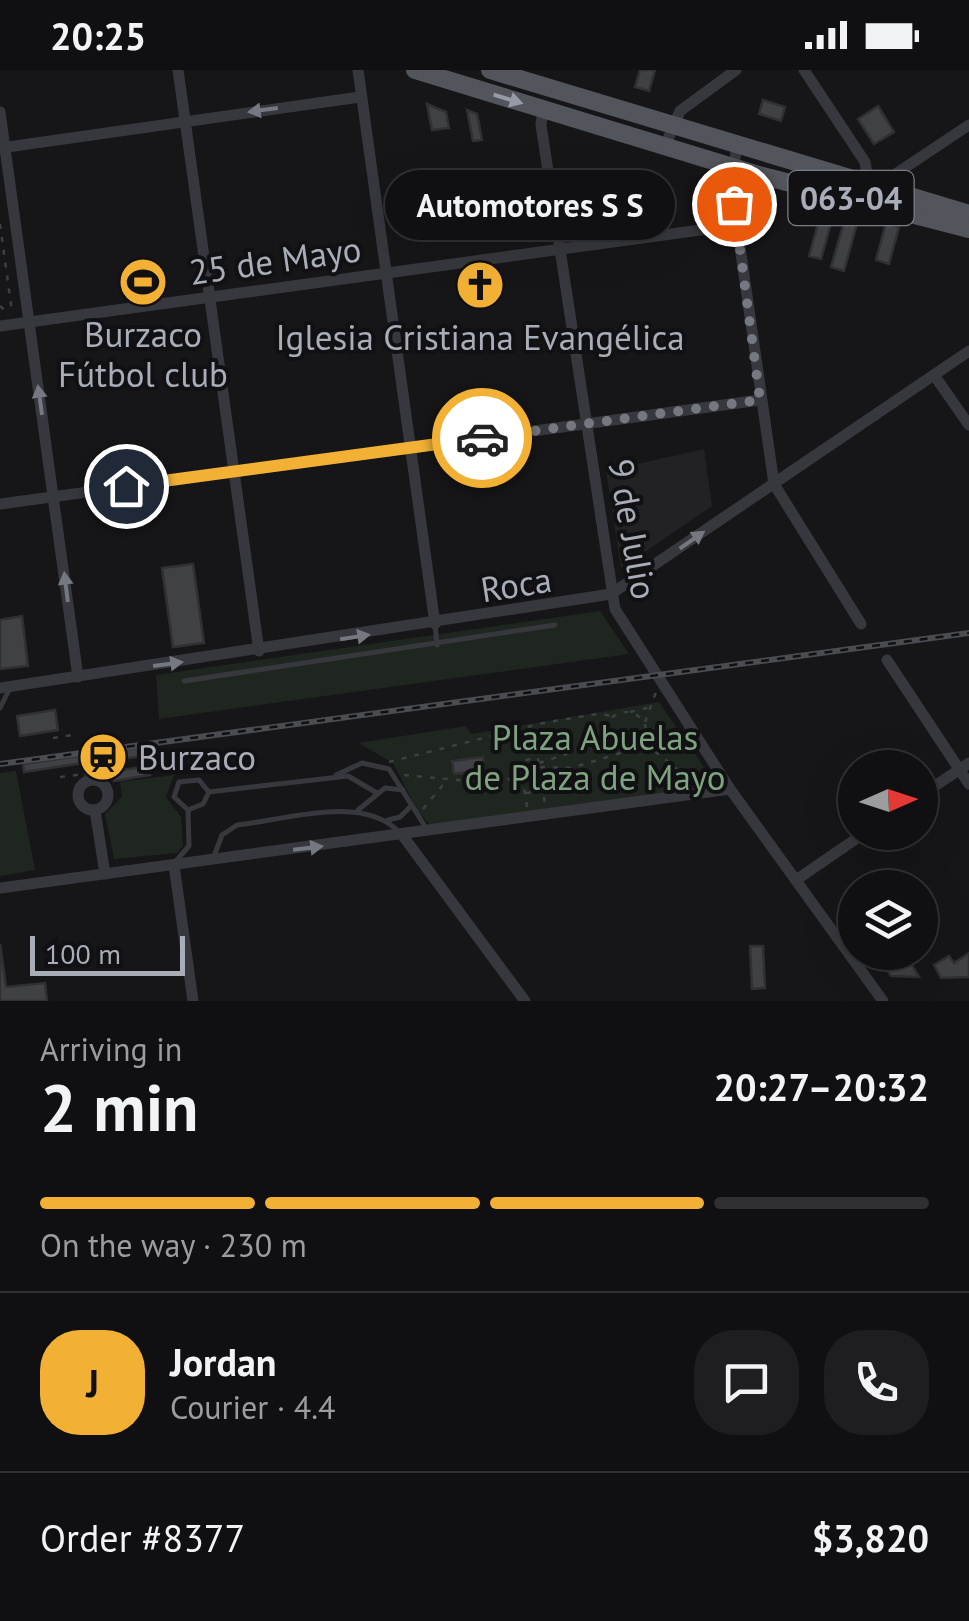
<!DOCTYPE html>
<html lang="en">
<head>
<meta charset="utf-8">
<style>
  :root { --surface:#101012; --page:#1e1e20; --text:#f1f3f6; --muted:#9c9d9f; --line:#303032; --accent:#f2b134 }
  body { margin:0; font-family:"PT Sans",sans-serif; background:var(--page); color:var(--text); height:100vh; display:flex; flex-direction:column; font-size:38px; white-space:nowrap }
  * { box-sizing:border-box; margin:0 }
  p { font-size:32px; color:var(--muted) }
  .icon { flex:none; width:55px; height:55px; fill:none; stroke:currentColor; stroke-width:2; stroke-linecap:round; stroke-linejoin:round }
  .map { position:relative; height:931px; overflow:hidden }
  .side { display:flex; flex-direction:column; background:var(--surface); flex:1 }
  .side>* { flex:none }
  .needle { width:65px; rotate:87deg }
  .buttons { position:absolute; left:838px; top:680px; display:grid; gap:20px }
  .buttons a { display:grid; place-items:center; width:100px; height:100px; border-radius:50%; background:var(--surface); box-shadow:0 10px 40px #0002,0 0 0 2px var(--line); font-size:50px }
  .scale { position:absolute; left:30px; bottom:25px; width:155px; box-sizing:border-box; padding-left:10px; border:5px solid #a8adb8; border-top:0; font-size:28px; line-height:35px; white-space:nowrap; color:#a8adb8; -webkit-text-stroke:8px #111113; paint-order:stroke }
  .pin { position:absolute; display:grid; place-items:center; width:85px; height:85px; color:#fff; margin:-42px; border:5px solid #fff; border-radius:50%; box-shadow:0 2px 10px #0007 }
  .courier { position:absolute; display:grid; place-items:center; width:100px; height:100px; margin:-50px; border:8px solid #f2b134; border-radius:50%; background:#fff; color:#222; box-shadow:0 2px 12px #0007 }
  .bubble { position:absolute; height:70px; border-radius:35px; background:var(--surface); box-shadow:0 10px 40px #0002,0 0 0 2px var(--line); font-size:32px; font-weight:700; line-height:70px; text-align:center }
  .overview em { font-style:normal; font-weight:700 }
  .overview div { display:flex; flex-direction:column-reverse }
  .overview { display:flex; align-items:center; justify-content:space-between; height:170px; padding:0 40px }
  h1 { font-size:65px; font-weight:700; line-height:75px }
  .bar { display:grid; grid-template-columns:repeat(4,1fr); gap:15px 10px; align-content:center; height:120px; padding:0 40px }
  .bar i { height:12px; border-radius:8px; background:var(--line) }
  .bar .on { background:var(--accent) }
  .bar p { grid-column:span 4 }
  .line { display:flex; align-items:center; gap:25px; padding:0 40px; border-top:2px solid var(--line) }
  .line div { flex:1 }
  .round { display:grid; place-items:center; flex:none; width:105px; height:105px; border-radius:40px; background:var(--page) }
  .status { display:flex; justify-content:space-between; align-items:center; height:70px; padding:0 50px; background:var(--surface); direction:ltr }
  .status svg { height:28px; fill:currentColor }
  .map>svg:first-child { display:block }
  .built { fill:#222225 }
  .green { fill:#1e261f }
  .building { fill:#404145; stroke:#303034; stroke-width:2.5 }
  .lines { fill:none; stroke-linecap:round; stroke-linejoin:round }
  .path { stroke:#3d3f44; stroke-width:2.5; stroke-dasharray:5 8; stroke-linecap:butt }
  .service { stroke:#37383d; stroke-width:5 }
  .minor { stroke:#37383d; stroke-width:11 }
  .primary { stroke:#53555c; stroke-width:18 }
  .rail-casing { stroke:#4a4c52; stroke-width:6 }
  .rail { stroke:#111113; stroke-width:2.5; stroke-dasharray:8; stroke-linecap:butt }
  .oneway { fill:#979ba6 }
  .oneway2 { fill:#757881 }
  .done { stroke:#757880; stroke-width:10; stroke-dasharray:0 18 }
  .route { stroke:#f2b134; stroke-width:12 }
  .labels { text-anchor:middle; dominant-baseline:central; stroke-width:8; stroke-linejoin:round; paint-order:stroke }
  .shield { fill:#111113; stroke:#7b7e86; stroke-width:2.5 }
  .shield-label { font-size:32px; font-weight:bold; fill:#a8adb8 }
  .street-label { font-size:35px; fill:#a8adb8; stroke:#111113 }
  .poi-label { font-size:35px; fill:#a8adb8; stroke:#111113 }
  .park-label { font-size:35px; fill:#7fa381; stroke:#111113 }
</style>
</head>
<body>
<div class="status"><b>20:25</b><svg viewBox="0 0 49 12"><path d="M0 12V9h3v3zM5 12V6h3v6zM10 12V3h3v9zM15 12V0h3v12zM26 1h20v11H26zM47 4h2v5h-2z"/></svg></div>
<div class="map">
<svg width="969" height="931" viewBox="0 0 969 931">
  <rect width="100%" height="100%" fill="#161618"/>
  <polygon class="built" points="704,379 712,436 621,498 606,401"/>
  <g class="green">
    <polygon points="600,541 629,584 159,649 156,605"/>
    <polygon points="659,632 717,716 430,755 417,740 393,693 358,673 466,656 471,664"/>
    <polygon points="16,701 35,800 0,806 0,703"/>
    <polygon points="174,705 166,727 181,747 183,776 177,783 114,789 105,744 122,727 120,712"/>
  </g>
  <g class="building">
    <polygon points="640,0 655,0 649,21 635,17"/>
    <polygon points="763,30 785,37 781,51 759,44"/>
    <polygon points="427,34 446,42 449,58 432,60"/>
    <polygon points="878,36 894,62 874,74 858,49"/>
    <polygon points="467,40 477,44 482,70 473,71"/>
    <polygon points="750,127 771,133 766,149 749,152 746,133"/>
    <polygon points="847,142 859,146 844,201 831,197"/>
    <polygon points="820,147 832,150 821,189 809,186"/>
    <polygon points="886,153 899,157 889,194 876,190"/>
    <polygon points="193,494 204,573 173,577 162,498"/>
    <polygon points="22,546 28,596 0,599 0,550"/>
    <polygon points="55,640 58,660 20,666 17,646"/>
    <polygon points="148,676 149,685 121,689 123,700 148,696 150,705 114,711 113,700 85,704 83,693 24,702 23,694"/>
    <polygon points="483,687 484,700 454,704 452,691"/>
    <polygon points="0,874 6,917 45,913 47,931 0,931"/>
    <polygon points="750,876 763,876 765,918 752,919"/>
    <polygon points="899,882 904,882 919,907 891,906 883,893"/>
    <polygon points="969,883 969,907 941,908 934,895 949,886 954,893"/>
  </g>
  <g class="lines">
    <g class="path">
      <polyline points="0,154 12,242"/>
      <polyline points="0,236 10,245"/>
      <polyline points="630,642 651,637"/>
      <circle cx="626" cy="662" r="20"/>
      <polyline points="645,652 656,622"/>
      <polyline points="53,668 72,665"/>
      <polyline points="645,673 693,712"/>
      <polyline points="389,692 543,653 597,644 614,646"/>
      <polyline points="539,693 585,678 607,657"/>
      <polyline points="540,697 571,698 624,682"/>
      <polyline points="404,705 479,712 521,708"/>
      <polyline points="60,707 84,704 90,710"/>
      <polyline points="526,723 543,721"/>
      <polyline points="527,737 520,691 538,688 545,734"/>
      <polyline points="423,739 447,710"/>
    </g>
    <g class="service">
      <polyline points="435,554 437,575"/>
      <polyline points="184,611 555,555"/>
      <polyline points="0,638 9,620"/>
      <polyline points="336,705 362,693 389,699 426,758"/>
      <polyline points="209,722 348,706 377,723"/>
      <polyline points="188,740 174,727 179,712 199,710 208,721"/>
      <polyline points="188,740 203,734 209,722"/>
      <polyline points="358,740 385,718 403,720"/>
      <polyline points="388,750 400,747 411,736"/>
      <path d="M214 786 222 765 237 755C285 750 361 724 398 761"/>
      <polyline points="176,791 189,776 188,740"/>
    </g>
    <g class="minor">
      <polyline points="178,0 259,581"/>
      <polyline points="358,0 435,554"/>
      <polyline points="804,0 865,92 869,116"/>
      <polyline points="543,40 541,55 615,539 730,719 883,931"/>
      <polyline points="0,42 78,607"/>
      <polyline points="665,76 680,41 736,0"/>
      <polyline points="737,76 731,114 774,414 861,554"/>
      <polyline points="0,78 360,27"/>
      <polyline points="889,122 897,103 969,55"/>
      <polyline points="0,256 737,155"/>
      <polyline points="934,305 969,355"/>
      <polyline points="0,434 760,330"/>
      <polyline points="887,590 969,714"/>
      <polyline points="0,618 611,524 969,281"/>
      <circle cx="93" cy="725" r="15"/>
      <polyline points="920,726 969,693"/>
      <polyline points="95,740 105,804"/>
      <polyline points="403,766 525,931"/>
      <polyline points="174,795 193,931"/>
      <polyline points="796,810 866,762"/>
      <polyline points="0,818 730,719"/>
    </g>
    <g class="primary">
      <polyline points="415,0 759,105 969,159"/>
      <polyline points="490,0 969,144"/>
    </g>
    <g class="rail-casing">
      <polyline id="rail" points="0,694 969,563"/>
    </g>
    <use href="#rail" class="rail"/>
  </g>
  <defs><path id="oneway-solid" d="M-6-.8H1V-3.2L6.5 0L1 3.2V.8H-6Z" transform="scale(2.5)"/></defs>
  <use class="oneway" href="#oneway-solid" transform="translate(508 29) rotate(17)"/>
  <g class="oneway2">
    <use href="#oneway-solid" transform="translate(263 40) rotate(172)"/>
    <use href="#oneway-solid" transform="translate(40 330) rotate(-98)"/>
    <use href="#oneway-solid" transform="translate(692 470) rotate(-35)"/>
    <use href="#oneway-solid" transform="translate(66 517) rotate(-97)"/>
    <use href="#oneway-solid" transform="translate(355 567) rotate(-9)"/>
    <use href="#oneway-solid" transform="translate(168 594) rotate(-8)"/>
    <use href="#oneway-solid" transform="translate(308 778) rotate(-7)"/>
  </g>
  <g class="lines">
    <polyline class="done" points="482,368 760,330 734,134"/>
    <polyline class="route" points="126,416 482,368"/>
  </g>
  <defs>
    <g id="stadium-disc" transform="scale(2.5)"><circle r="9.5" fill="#f2b134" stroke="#111113"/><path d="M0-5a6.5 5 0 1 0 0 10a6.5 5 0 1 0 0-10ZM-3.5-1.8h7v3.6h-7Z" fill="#111"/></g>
    <g id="church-disc" transform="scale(2.5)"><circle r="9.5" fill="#f2b134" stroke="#111113"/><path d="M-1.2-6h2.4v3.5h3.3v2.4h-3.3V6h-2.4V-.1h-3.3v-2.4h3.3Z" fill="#111"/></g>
    <g id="station-disc" transform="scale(2.5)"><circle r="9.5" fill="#f2b134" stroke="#111113"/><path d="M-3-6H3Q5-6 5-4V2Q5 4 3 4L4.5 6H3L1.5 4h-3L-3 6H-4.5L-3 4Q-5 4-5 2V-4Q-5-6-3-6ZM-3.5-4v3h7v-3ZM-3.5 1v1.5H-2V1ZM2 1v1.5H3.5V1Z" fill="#111"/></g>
  </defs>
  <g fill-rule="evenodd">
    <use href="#stadium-disc" x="143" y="212"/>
    <use href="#church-disc" x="480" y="215"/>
    <use href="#station-disc" x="103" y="687"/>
  </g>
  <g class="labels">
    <rect class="shield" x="788.5" y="101" width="125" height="54" rx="8"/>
    <g class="shield-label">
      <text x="851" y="128">063-04</text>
    </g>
    <g class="street-label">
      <text transform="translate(275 190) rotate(-8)">25 de Mayo</text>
      <text transform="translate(633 459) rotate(80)">9 de Julio</text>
      <text transform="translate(516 514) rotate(-9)">Roca</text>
    </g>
    <g class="poi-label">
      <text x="143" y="264">Burzaco<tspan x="143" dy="40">Fútbol club</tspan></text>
      <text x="480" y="267">Iglesia Cristiana Evangélica</text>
      <text x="138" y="687" text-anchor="start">Burzaco</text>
    </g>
    <g class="park-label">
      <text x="595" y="667">Plaza Abuelas<tspan x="595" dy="40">de Plaza de Mayo</tspan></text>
    </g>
  </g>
</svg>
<div class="buttons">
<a><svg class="needle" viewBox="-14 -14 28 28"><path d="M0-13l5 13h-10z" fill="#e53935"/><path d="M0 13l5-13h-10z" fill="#9c9d9f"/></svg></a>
<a><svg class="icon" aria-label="layers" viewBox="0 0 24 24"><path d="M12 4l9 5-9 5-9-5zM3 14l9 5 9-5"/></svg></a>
</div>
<div class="scale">100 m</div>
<div class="pin" style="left:734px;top:134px;background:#ea580c"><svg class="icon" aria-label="bag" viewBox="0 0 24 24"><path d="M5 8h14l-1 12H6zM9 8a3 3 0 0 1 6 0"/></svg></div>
<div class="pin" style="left:126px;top:416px;background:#1f2937"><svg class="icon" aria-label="home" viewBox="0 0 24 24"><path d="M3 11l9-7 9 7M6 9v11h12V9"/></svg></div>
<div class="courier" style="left:482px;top:368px"><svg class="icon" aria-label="car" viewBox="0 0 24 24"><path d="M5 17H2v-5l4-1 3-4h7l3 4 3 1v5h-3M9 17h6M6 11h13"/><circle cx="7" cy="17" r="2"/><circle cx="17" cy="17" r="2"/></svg></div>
<div class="bubble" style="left:385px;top:100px;width:290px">Automotores S S</div>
</div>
<section class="side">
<div class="overview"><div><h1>2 min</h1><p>Arriving in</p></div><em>20:27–20:32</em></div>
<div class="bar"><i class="on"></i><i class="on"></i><i class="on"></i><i></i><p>On the way · 230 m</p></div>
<div class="line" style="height:180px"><b class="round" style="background:var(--accent);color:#111">J</b><div><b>Jordan</b><p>Courier · 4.4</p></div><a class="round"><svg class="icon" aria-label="chat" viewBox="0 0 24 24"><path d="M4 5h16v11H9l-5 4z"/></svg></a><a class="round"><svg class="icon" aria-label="phone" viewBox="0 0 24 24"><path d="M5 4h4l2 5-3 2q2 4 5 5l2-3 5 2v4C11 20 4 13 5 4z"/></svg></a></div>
<div class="line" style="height:130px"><div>Order #8377</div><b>$3,820</b></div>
</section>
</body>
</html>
